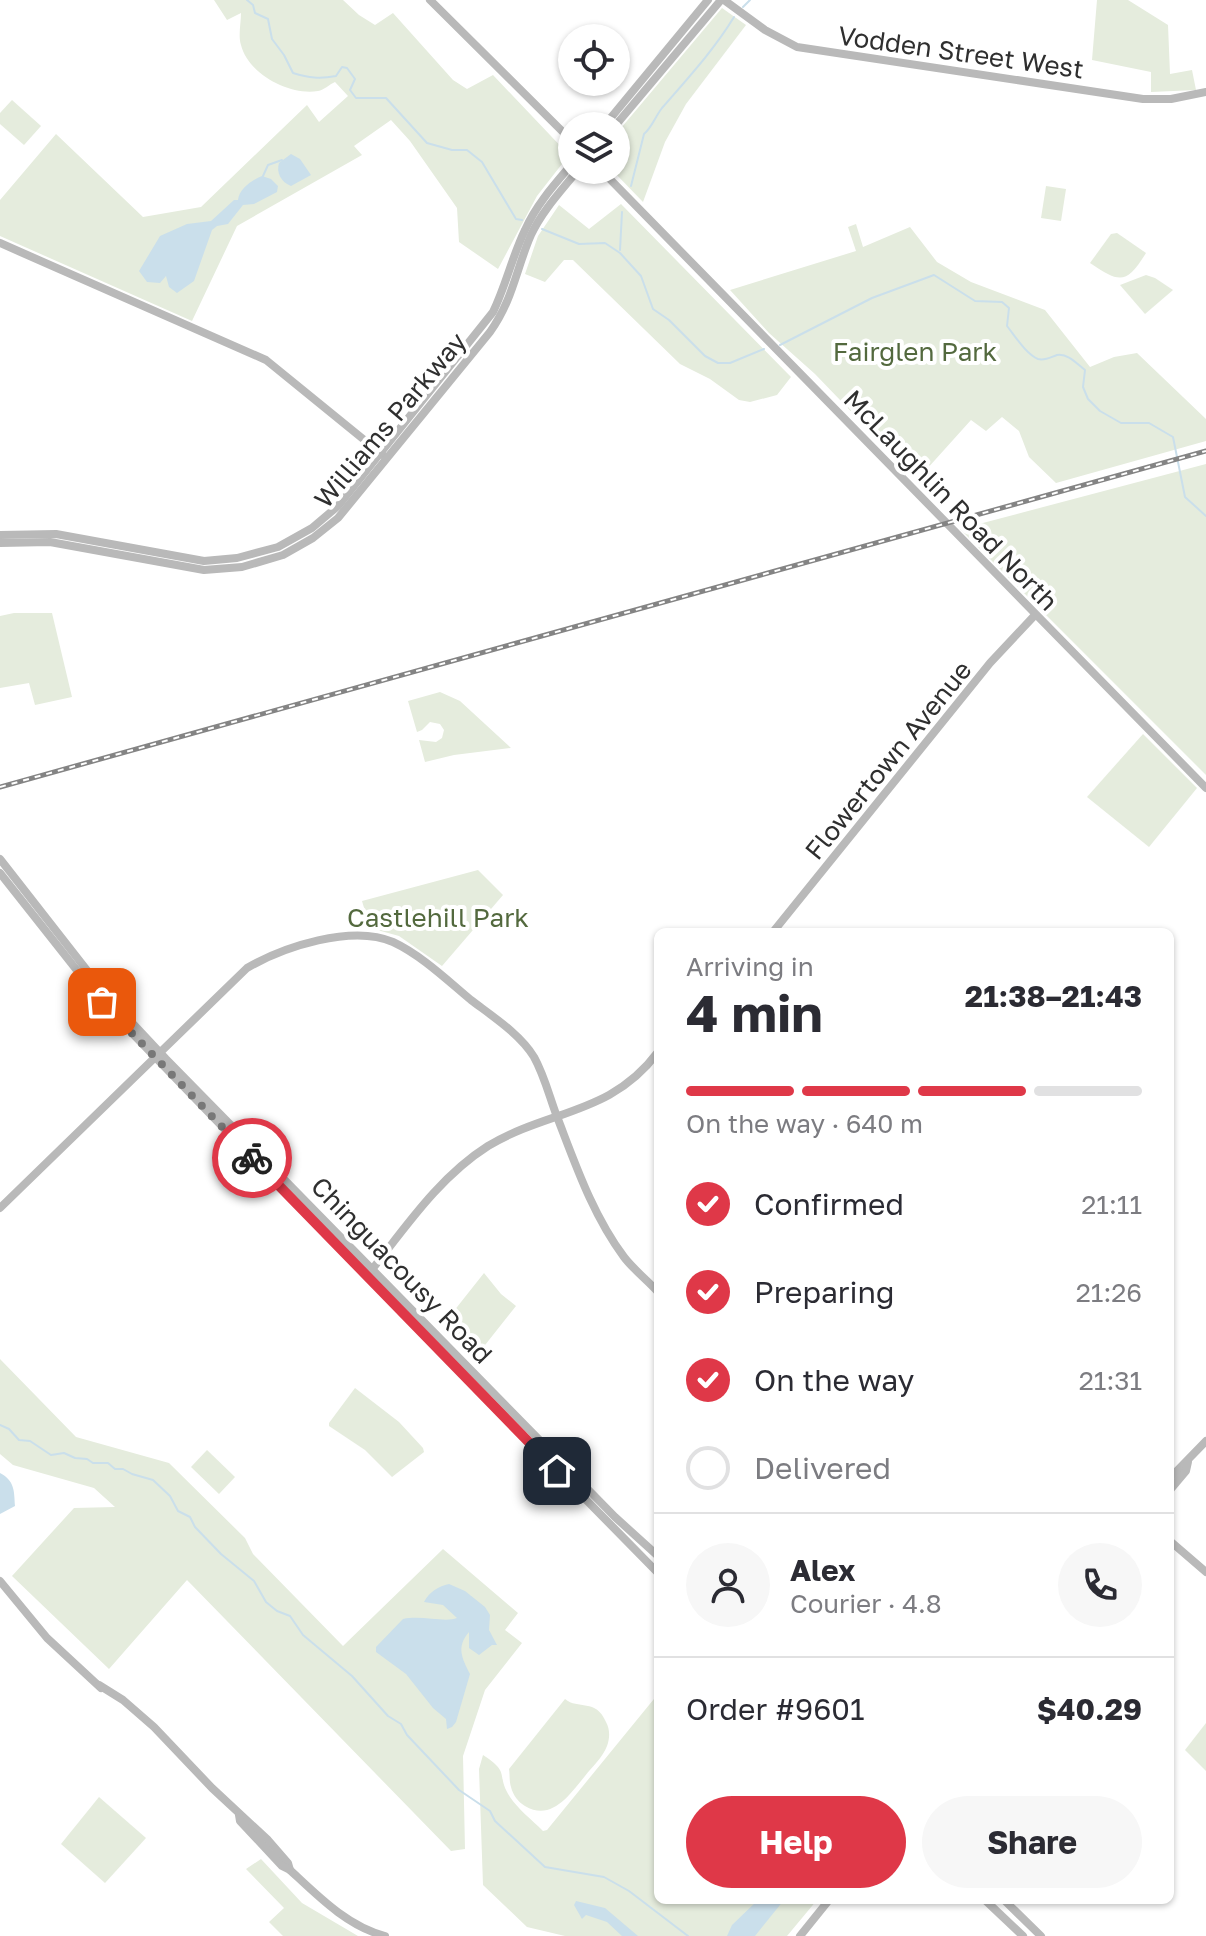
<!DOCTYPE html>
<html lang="en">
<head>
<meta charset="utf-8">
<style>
  :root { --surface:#fff; --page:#f7f7f7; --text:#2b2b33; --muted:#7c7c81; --line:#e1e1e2; --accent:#df3848 }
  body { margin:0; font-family:"Golos Text",sans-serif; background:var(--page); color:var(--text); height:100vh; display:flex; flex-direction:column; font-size:30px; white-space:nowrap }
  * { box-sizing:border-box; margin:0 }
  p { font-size:26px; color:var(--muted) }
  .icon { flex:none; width:44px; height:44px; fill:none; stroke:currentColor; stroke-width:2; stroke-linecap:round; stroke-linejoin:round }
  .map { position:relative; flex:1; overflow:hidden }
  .details { position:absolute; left:654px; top:928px; width:520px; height:976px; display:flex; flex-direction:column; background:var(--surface); border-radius:12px; box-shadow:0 2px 6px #0004 }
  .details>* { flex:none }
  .buttons { position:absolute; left:558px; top:24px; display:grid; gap:16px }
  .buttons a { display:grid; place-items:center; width:72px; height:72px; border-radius:50%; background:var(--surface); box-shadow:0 2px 6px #0004; font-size:40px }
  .pin { position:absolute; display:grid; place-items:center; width:68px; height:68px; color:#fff; margin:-34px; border-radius:16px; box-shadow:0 4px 12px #0006 }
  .courier { position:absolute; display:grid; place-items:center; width:80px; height:80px; margin:-40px; border:6px solid #df3848; border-radius:50%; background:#fff; color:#222; box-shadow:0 2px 10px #0007 }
  .summary em { font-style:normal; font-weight:700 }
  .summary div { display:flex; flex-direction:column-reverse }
  .summary { display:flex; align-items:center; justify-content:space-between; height:136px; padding:0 32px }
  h1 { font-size:52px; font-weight:700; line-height:60px }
  .bar { display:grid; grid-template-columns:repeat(4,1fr); gap:12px 8px; align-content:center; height:96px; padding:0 32px }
  .bar i { height:10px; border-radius:6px; background:var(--line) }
  .bar .current { background:var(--accent) }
  .bar p { grid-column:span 4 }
  .line { display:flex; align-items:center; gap:20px; padding:0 32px; border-top:2px solid var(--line) }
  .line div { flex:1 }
  .round { display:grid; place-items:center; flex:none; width:84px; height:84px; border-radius:42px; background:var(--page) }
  ol { padding:0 32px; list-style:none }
  li { display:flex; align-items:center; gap:24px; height:88px }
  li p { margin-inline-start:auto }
  li .icon { padding:8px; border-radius:50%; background:var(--accent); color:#fff; stroke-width:4 }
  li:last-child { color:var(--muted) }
  li i { width:44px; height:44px; border:4px solid var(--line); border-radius:50% }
  .action { display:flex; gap:16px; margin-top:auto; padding:16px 32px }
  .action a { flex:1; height:92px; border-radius:48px; background:var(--accent); color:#fff; font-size:32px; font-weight:700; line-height:92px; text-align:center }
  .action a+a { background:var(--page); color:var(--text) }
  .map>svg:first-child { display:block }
  .green { fill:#e5ecdd }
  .water { fill:#cadfeb }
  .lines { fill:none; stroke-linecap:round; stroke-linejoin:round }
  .stream { stroke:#cadfeb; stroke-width:2 }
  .secondary { stroke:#b9b9b9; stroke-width:8 }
  .rail-casing { stroke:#848484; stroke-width:5 }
  .rail { stroke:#fff; stroke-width:2; stroke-dasharray:6; stroke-linecap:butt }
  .done { stroke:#787878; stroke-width:8; stroke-dasharray:0 14.4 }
  .route { stroke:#df3848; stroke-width:10 }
  .labels { text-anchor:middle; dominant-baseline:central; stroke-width:8; stroke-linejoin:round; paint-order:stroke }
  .street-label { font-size:26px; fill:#2f2f2f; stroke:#fff }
  .park-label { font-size:26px; fill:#53693e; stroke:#fff }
</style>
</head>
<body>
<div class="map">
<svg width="1206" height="1936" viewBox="0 0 1206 1936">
  <rect width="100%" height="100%" fill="#fff"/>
  <g class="green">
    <path d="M214 0H343L359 15 375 25 393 13 453 80 467 89 493 75 569 155 537 196 498 269 459 242 457 208 410 141 391 120 354 146 362 155 237 226 192 321 0 236V200L56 134 143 217 201 207 307 105 319 122 348 96 335 82C330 84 324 90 318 91 290 96 248 74 241 45 238 36 241 23 241 13L227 20Z"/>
    <polygon points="1097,0 1128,0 1168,25 1170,74 1192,70 1196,90 1151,92 1151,72 1092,60"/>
    <polygon points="722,8 746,25 686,104 665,142 643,202 612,170 616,170 616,134"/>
    <polygon points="12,100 41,126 24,145 0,124 0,113"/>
    <polygon points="1046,186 1066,189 1061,221 1041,218"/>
    <polygon points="621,204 791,377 777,395 750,402 739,400 710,379 680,364 573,260 564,260 545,282 525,274 538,236 559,205 589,229"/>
    <polygon points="856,224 863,247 910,227 937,262 971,282 1045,310 1090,367 1114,357 1137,353 1206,419 1206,441 1056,483 1029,457 1019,431 1002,417 986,431 971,420 917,480 815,374 769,333 730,290 856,251 848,227"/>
    <path d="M1117 233 1146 253C1126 285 1120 283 1090 263L1111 234Z"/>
    <polygon points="1146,275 1155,278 1173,290 1145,314 1120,285"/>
    <polygon points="1206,464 1206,775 960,529"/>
    <polygon points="14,613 52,613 72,697 35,705 29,683 0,688 0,616"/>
    <polygon points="440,692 460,701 511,748 454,755 425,762 419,740 436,742 442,738 444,730 440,724 430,722 422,730 417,732 408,701"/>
    <polygon points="1143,734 1197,788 1149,847 1087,797"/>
    <polygon points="478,870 503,895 442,966 399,936 370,928 362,901"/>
    <polygon points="484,1273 501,1294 516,1306 474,1359 442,1326"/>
    <polygon points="0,1359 76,1437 169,1463 245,1538 253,1554 343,1646 443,1549 518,1613 505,1630 522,1643 485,1690 463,1756 465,1849 451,1851 187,1580 109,1669 12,1576 74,1508 115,1507 94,1488 13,1465 0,1454"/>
    <polygon points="355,1388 399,1422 423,1448 424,1452 392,1477 365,1450 329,1426 329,1423"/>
    <polygon points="207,1450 235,1477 219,1494 191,1467"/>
    <path d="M658 1694V1900H817L787 1936H565L527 1927 483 1885 479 1769 483 1755C512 1774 495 1774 510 1797 518 1809 532 1820 543 1831L547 1830Z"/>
    <path d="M565 1699C578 1710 596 1698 606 1722 610 1729 610 1738 607 1746 603 1757 592 1767 585 1776 570 1794 552 1822 525 1806 518 1802 513 1795 511 1787 509 1781 510 1774 509 1769Z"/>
    <polygon points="1206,1723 1206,1771 1185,1750"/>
    <polygon points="99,1797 146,1838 105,1883 61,1844"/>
    <polygon points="261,1859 302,1903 358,1936 283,1936 269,1922 284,1908 246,1869"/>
  </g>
  <g class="water">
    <path d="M291 154 300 159 311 175 291 186C281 182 276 173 279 163Z"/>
    <path d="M262 176 271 179 278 186 277 192 254 204 243 205 228 224 217 226 212 230 194 281 177 293 169 287 166 276 160 283 147 282 139 271 160 236 187 224 211 221 234 200H238C239 189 252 180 262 176Z"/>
    <path d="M0 1473C15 1481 14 1491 15 1506L0 1514Z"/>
    <path d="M449 1584 465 1591 485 1607 490 1615 489 1630 497 1645H492L479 1655 469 1648V1632C456 1647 462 1658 470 1674L456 1722 452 1727 447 1729 446 1719 433 1708 406 1674 376 1652V1647L403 1619C422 1615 445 1623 457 1618L443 1605 424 1602C429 1592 439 1586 449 1584Z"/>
    <polygon points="758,1900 784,1900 755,1936 727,1936 732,1925"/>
    <polygon points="576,1901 605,1908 638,1936 622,1936 607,1922 586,1915 582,1919 574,1905"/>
  </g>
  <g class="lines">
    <g class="stream">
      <path d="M247 0 253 5 255 13 268 19 272 39 284 55 293 73C309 78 320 79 336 76L342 67 347 68 355 79 350 90 356 98H386L427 143 452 150H467L482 162 516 219 522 220"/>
      <polyline points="743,7 750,0"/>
      <polyline points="263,176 268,165 282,160"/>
      <path d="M631 186 644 134C652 127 655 117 662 108 687 79 714 50 734 17"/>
      <polyline points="542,229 579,244 605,243 620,253 641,276 653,309 669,320 705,356 718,363 730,363 764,349"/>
      <polyline points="620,250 622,212"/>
      <path d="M780 345 872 298 934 275 975 301 1002 302 1009 308 1007 326C1015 336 1026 354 1038 359 1045 361 1051 357 1057 355 1068 353 1077 364 1085 370L1083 387 1088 399 1100 411 1121 423H1149L1173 437 1185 497 1206 516"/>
      <polyline points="0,1425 9,1429 19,1440 30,1441 51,1455 64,1453 75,1458 87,1459 93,1463 108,1463 115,1469 123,1469 132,1474 153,1480 170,1496 178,1511 190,1517 195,1527 221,1554 254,1581 266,1602 277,1611 290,1616 303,1635 352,1676 388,1716 401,1724 407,1735 459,1790 490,1811 495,1821 545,1867 604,1877 629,1891 688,1936"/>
    </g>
    <g class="secondary">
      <polyline points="430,0 572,141"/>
      <polyline points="724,0 765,30 797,47 1143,99 1171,99 1206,92"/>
      <polyline points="604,126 708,0"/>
      <polyline points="615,126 721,0"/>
      <polyline points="601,170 1206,788"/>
      <polyline points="0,243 266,360 384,456"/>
      <path d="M0 535 56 534 204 561 237 558 278 547 312 528 338 506 493 312C506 285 512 257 525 230 536 205 554 185 572 164"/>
      <path d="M0 543 50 542 204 570 242 567 283 555 313 538 338 518 490 332C513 300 516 269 531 235 542 211 561 191 578 170"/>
      <polyline points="0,859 107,996 166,1059 615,1517 658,1556"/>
      <polyline points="0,873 102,1002 388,1298 658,1573"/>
      <polyline points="773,932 990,663 1035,615"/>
      <path d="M0 1208 247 968C283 947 352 924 393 942 421 955 447 980 471 1000 492 1016 520 1034 534 1057 544 1075 549 1095 556 1114 575 1163 592 1214 624 1257 633 1269 647 1280 658 1292"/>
      <path d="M370 1272C405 1228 439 1177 488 1146 550 1109 611 1115 658 1052"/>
      <polyline points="1170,1478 1206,1441"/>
      <polyline points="1170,1490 1186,1471 1188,1462"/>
      <polyline points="1170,1541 1206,1572"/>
      <polyline points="0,1581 47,1638 101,1688"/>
      <polyline points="99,1685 123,1700 154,1727 212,1788 268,1840 288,1863 290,1870"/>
      <path d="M239 1815 240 1821 282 1866 290 1870C318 1896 347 1926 385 1936"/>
      <polyline points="985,1900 1023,1936"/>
      <polyline points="1004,1900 1041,1936"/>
      <polyline points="800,1936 829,1900"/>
    </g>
    <g class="rail-casing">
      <polyline id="rail" points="0,787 1206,451"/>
    </g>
    <use href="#rail" class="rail"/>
  </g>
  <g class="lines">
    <polyline class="done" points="102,1002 252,1158"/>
    <polyline class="route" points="252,1158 557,1471"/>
  </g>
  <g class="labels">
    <g class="street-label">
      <text transform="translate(961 52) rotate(8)">Vodden Street West</text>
      <text transform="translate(390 420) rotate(-50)">Williams Parkway</text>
      <text transform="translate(951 500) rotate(46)">McLaughlin Road North</text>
      <text transform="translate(888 760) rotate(-51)">Flowertown Avenue</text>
      <text transform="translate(402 1270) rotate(46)">Chinguacousy Road</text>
    </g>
    <g class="park-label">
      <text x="915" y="351">Fairglen Park</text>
      <text x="438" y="917">Castlehill Park</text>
    </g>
  </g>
</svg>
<div class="buttons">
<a><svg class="icon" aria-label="locate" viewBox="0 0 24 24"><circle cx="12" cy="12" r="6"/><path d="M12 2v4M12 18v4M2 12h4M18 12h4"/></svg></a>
<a><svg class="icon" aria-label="layers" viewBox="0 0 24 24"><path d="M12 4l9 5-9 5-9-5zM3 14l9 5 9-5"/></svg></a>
</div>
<div class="pin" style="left:102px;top:1002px;background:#ea580c"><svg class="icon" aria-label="bag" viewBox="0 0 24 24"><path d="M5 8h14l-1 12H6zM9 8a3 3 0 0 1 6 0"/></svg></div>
<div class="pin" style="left:557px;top:1471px;background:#1f2937"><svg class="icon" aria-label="home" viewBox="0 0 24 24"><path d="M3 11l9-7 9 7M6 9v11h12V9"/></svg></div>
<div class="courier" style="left:252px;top:1158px"><svg class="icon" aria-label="bike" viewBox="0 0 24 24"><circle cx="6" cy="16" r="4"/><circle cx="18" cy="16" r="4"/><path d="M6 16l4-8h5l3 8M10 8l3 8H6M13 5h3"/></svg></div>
<section class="details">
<div class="summary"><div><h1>4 min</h1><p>Arriving in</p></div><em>21:38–21:43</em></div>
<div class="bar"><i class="current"></i><i class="current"></i><i class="current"></i><i></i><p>On the way · 640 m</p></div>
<ol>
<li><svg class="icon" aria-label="check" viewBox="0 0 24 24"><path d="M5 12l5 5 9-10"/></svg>Confirmed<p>21:11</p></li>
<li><svg class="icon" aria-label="check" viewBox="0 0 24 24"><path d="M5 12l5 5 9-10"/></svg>Preparing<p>21:26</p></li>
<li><svg class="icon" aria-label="check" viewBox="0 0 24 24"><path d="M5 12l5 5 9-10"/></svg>On the way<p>21:31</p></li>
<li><i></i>Delivered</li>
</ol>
<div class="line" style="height:144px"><a class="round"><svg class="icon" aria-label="person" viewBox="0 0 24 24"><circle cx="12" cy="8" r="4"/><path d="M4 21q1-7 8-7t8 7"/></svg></a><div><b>Alex</b><p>Courier · 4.8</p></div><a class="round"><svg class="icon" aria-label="phone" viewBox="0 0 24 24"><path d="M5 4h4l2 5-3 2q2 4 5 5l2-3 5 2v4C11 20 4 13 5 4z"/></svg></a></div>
<div class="line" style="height:104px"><div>Order #9601</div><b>$40.29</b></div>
<div class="action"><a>Help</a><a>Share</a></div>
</section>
</div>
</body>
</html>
